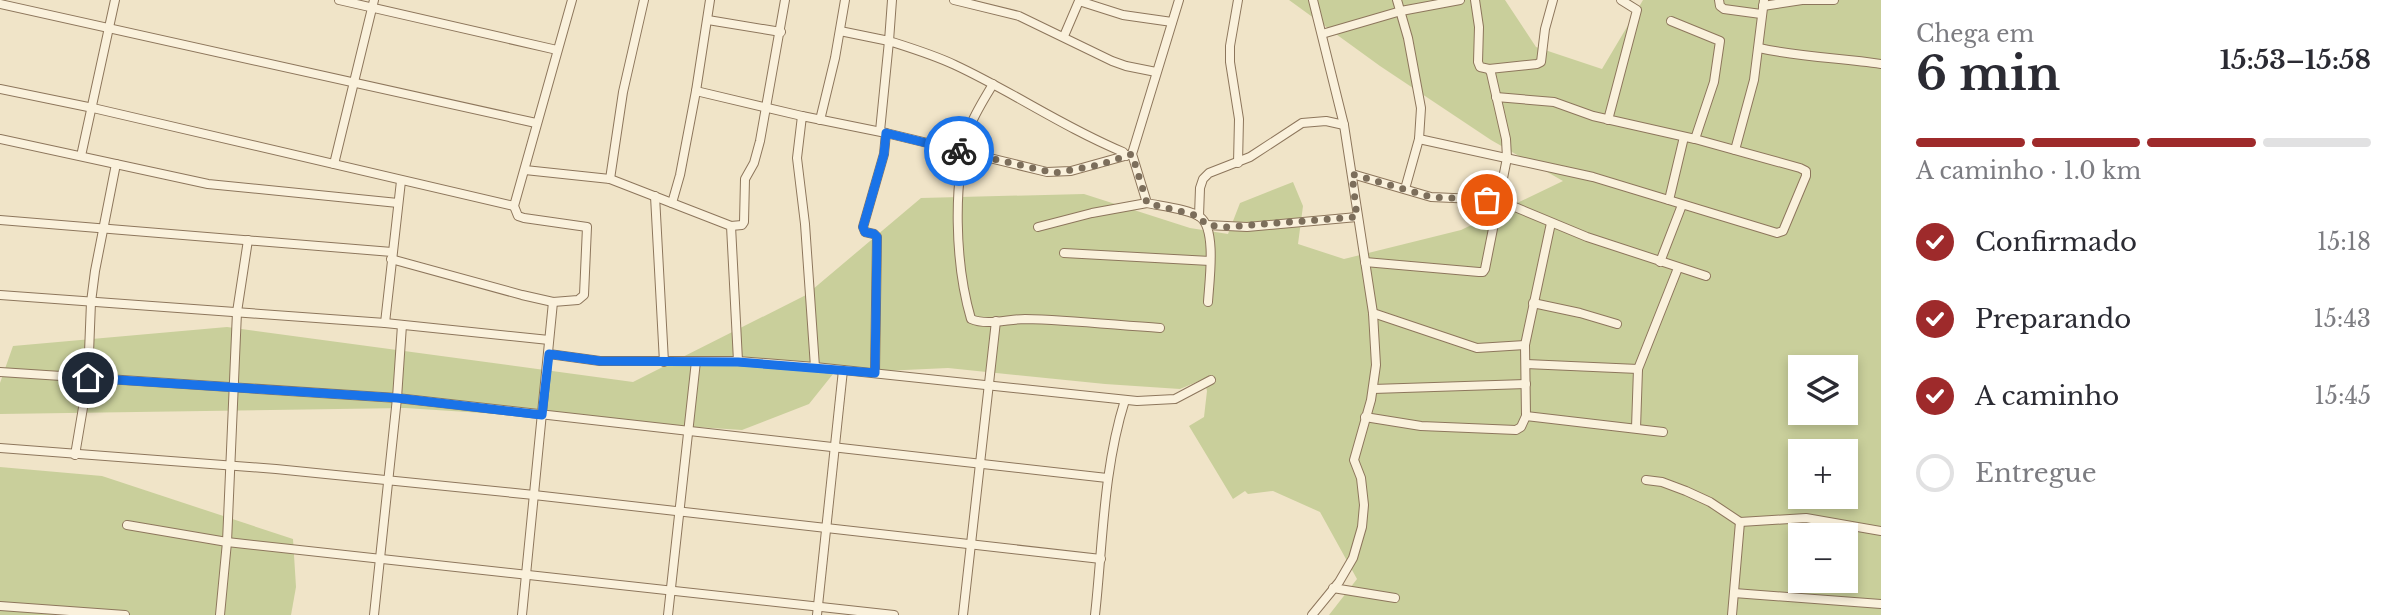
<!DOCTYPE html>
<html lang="pt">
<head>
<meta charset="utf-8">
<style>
  :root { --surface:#fff; --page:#f2f2f3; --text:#2b2b33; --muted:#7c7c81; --line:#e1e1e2; --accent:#9e2a2b }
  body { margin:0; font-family:"Libre Baskerville",serif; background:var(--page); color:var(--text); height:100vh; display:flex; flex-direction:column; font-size:26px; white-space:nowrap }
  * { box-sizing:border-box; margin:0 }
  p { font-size:23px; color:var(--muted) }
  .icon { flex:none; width:38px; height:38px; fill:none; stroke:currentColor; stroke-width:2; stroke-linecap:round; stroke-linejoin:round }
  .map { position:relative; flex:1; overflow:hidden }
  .panel { display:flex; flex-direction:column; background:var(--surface); width:525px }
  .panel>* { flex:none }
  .buttons { position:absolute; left:1788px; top:355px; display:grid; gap:14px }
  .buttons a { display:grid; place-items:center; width:70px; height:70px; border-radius:0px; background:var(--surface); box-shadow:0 4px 10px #0003; font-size:35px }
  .pin { position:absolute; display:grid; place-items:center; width:60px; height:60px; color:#fff; margin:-30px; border:4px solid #fff; border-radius:50%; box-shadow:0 2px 7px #0007 }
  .courier { position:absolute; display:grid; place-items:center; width:70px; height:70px; margin:-35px; border:5px solid #1a73e8; border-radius:50%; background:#fff; color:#222; box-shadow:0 2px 9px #0007 }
  .head em { font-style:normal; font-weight:800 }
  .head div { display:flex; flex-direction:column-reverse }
  .head { display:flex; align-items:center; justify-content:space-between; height:119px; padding:0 35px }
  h1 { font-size:46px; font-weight:800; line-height:52px }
  .bar { display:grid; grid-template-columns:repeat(4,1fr); gap:10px 7px; align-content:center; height:84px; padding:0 35px }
  .bar i { height:9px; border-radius:5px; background:var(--line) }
  .bar .selected { background:var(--accent) }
  .bar p { grid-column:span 4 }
  ol { padding:0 35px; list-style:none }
  li { display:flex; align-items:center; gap:21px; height:77px }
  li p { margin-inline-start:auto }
  li .icon { padding:7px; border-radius:50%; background:var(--accent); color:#fff; stroke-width:4 }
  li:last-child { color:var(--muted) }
  li i { width:38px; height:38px; border:4px solid var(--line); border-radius:50% }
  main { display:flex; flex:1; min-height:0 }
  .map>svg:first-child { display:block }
  .green { fill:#c9cf9b; fill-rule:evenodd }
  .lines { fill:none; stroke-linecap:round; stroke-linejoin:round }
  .minor-casing { stroke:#8d765c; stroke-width:10 }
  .minor { stroke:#faf1dc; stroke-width:8 }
  .done { stroke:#7c6e5b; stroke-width:7; stroke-dasharray:0 12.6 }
  .route { stroke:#1a73e8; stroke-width:9 }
</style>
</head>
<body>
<main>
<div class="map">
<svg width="1881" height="615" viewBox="0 0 1881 615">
  <rect width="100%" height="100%" fill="#f0e4c8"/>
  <g class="green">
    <path d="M1289 0H1505L1536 47 1602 69 1643 0H1881V615H1329L1357 579 1320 512 1273 491 1248 494 1245 491 1233 499 1189 426 1204 417 1207 391 1204 379 1180 389 1105 384 948 368 861 372 837 369 809 404 742 430 405 408 0 414V383L13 346 227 327 633 382 806 295 921 198 1084 194 1190 228 1228 234 1240 203 1293 182 1303 206 1298 244 1344 259 1461 230 1563 181 1491 140 1380 66ZM1801 368H1846V413H1801ZM1801 452H1846V497H1801ZM1801 536H1846V581H1801Z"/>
    <polygon points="0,467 102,476 293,539 296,587 291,615 0,615"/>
  </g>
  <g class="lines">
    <g class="minor-casing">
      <g id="minor">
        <polyline points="339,0 557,50"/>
        <polyline points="954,0 1019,16 1112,61 1126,66 1156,72"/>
        <path d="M1179 0 1132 154 1147 203C1160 206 1189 209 1200 217 1217 229 1209 283 1208 302"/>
        <polyline points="1397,0 1408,38 1421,108 1419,139 1405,189"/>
        <polyline points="1719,0 1720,6 1724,9 1761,14"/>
        <polyline points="1804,0 1834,0"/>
        <polyline points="0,4 536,123"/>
        <polyline points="1763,6 1802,0"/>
        <polyline points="708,20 781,32"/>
        <polyline points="1671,21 1720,41 1714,82 1695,139"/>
        <polyline points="840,31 889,41 892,0"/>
        <polyline points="1322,34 1401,11 1460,0"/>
        <polyline points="1064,36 1079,1 1123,15 1172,22"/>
        <path d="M1759 48C1799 57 1840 58 1881 64"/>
        <polyline points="1489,69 1537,64 1541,62 1545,29 1553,0"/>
        <path d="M993 84C985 98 975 113 970 127 952 181 955 264 971 319 987 326 1008 319 1025 319 1070 320 1115 325 1160 328"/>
        <polyline points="0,89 93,108 514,206"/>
        <polyline points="696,91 802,116"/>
        <polyline points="820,120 835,58 845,0"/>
        <polyline points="1608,120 1637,10 1621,0"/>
        <path d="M880 131 889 41C911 48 934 55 955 65 1013 92 1063 127 1123 152L1126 156"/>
        <polyline points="0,139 208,184 398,203"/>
        <polyline points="1419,139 1593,177 1777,233 1783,231 1806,176 1806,171 1800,168 1695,139 1593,116 1554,102 1496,97"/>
        <polyline points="1735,150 1754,80 1764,0"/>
        <polyline points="81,156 115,0"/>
        <polyline points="1238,163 1239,119 1230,62 1230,46 1238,0"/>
        <polyline points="334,164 374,0"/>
        <polyline points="525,170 610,179 731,226 738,361"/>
        <polyline points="1352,174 1431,197 1498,200 1587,237 1706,276"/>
        <polyline points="610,179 623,92 644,0"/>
        <polyline points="655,196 664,362"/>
        <polyline points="1669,200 1684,137"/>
        <polyline points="672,203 680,175 696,91 710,0"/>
        <polyline points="1199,216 1200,188 1203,179 1209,173 1250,157 1302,123 1326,121 1344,125"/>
        <polyline points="0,220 392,252"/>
        <polyline points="1207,225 1247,227 1357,217"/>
        <polyline points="731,226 742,225 744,222 745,179 754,163 760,141 785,0"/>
        <polyline points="1038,227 1092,213 1147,203"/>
        <polyline points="1064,253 1210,261"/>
        <polyline points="391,259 522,295 553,302 578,300 584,295 587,227 524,218 518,216 514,206 572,0"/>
        <polyline points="1365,262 1479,272 1483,272 1485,269 1507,158 1506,139 1491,73 1489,69 1480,67 1478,62 1479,27 1475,0"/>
        <polyline points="1660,262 1682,205"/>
        <polyline points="0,295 385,323 549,340"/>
        <polyline points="1533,303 1580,313 1617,324"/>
        <polyline points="1373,313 1477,348 1525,345"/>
        <polyline points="385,323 401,181"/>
        <polyline points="549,354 600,361 738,361 815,367 1137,401 1175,399 1211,380"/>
        <polyline points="1526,364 1638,369"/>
        <polyline points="815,367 805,224 797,158 802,116 886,133 1047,172 1071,171 1132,154"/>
        <polyline points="0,372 397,398 1107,478"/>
        <polyline points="875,373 877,237 874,234 865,232 863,227 884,154 886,133"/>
        <polyline points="1373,389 1526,384"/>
        <polyline points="1526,416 1663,432"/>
        <polyline points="1365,417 1421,426 1516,430 1521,427 1526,416 1525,345 1551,223"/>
        <polyline points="1636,428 1638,369 1678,268"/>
        <polyline points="0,448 276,469 534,495 1101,559"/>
        <polyline points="75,455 88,378 91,302 95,271 116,164"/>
        <polyline points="1646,480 1662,482 1686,491 1710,502 1740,522 1806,518 1881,531"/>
        <polyline points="127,525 227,542 894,615"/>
        <polyline points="1333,588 1395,598"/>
        <polyline points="1734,593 1881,604"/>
        <polyline points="0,606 125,615"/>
        <polyline points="220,615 227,542 237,312 248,240"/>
        <polyline points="374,615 397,398 402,325"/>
        <polyline points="522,615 553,302"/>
        <polyline points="668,615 696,361"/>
        <polyline points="817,615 843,370"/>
        <polyline points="963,615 996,321"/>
        <path d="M1095 615C1103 543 1103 470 1125 400"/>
        <polyline points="1312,615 1339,582 1353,558 1362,527 1364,505 1361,478 1354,460 1371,400 1376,365 1373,313 1344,125 1313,0"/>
        <polyline points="1732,615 1740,522"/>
      </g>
    </g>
    <use href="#minor" class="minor"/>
  </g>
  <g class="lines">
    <polyline class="done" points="959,151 1055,173 1099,165 1132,154 1147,203 1199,216 1206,225 1225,227 1357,217 1352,174 1431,197 1487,200"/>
    <polyline class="route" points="88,378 397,398 542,415 549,354 600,361 738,362 875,373 877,237 874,234 865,232 863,227 884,154 886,133 959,151"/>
  </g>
</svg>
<div class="buttons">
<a><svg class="icon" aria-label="layers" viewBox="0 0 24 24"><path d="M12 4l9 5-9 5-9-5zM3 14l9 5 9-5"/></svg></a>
<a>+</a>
<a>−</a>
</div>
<div class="pin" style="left:1487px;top:200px;background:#ea580c"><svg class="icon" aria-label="bag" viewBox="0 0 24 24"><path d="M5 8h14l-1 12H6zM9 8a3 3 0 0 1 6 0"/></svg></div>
<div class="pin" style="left:88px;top:378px;background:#1f2937"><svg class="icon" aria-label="home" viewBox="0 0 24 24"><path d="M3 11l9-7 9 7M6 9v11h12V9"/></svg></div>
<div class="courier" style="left:959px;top:151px"><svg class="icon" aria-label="bike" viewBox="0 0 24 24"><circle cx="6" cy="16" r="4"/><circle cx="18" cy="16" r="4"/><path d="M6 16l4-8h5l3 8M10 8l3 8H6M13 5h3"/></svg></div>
</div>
<section class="panel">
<div class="head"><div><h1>6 min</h1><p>Chega em</p></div><em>15:53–15:58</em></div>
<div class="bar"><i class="selected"></i><i class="selected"></i><i class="selected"></i><i></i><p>A caminho · 1.0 km</p></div>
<ol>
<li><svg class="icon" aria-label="check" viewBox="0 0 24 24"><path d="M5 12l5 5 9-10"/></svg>Confirmado<p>15:18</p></li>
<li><svg class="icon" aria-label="check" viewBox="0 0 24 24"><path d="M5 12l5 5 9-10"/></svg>Preparando<p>15:43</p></li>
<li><svg class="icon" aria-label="check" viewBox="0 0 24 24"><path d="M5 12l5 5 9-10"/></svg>A caminho<p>15:45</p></li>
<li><i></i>Entregue</li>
</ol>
</section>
</main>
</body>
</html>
